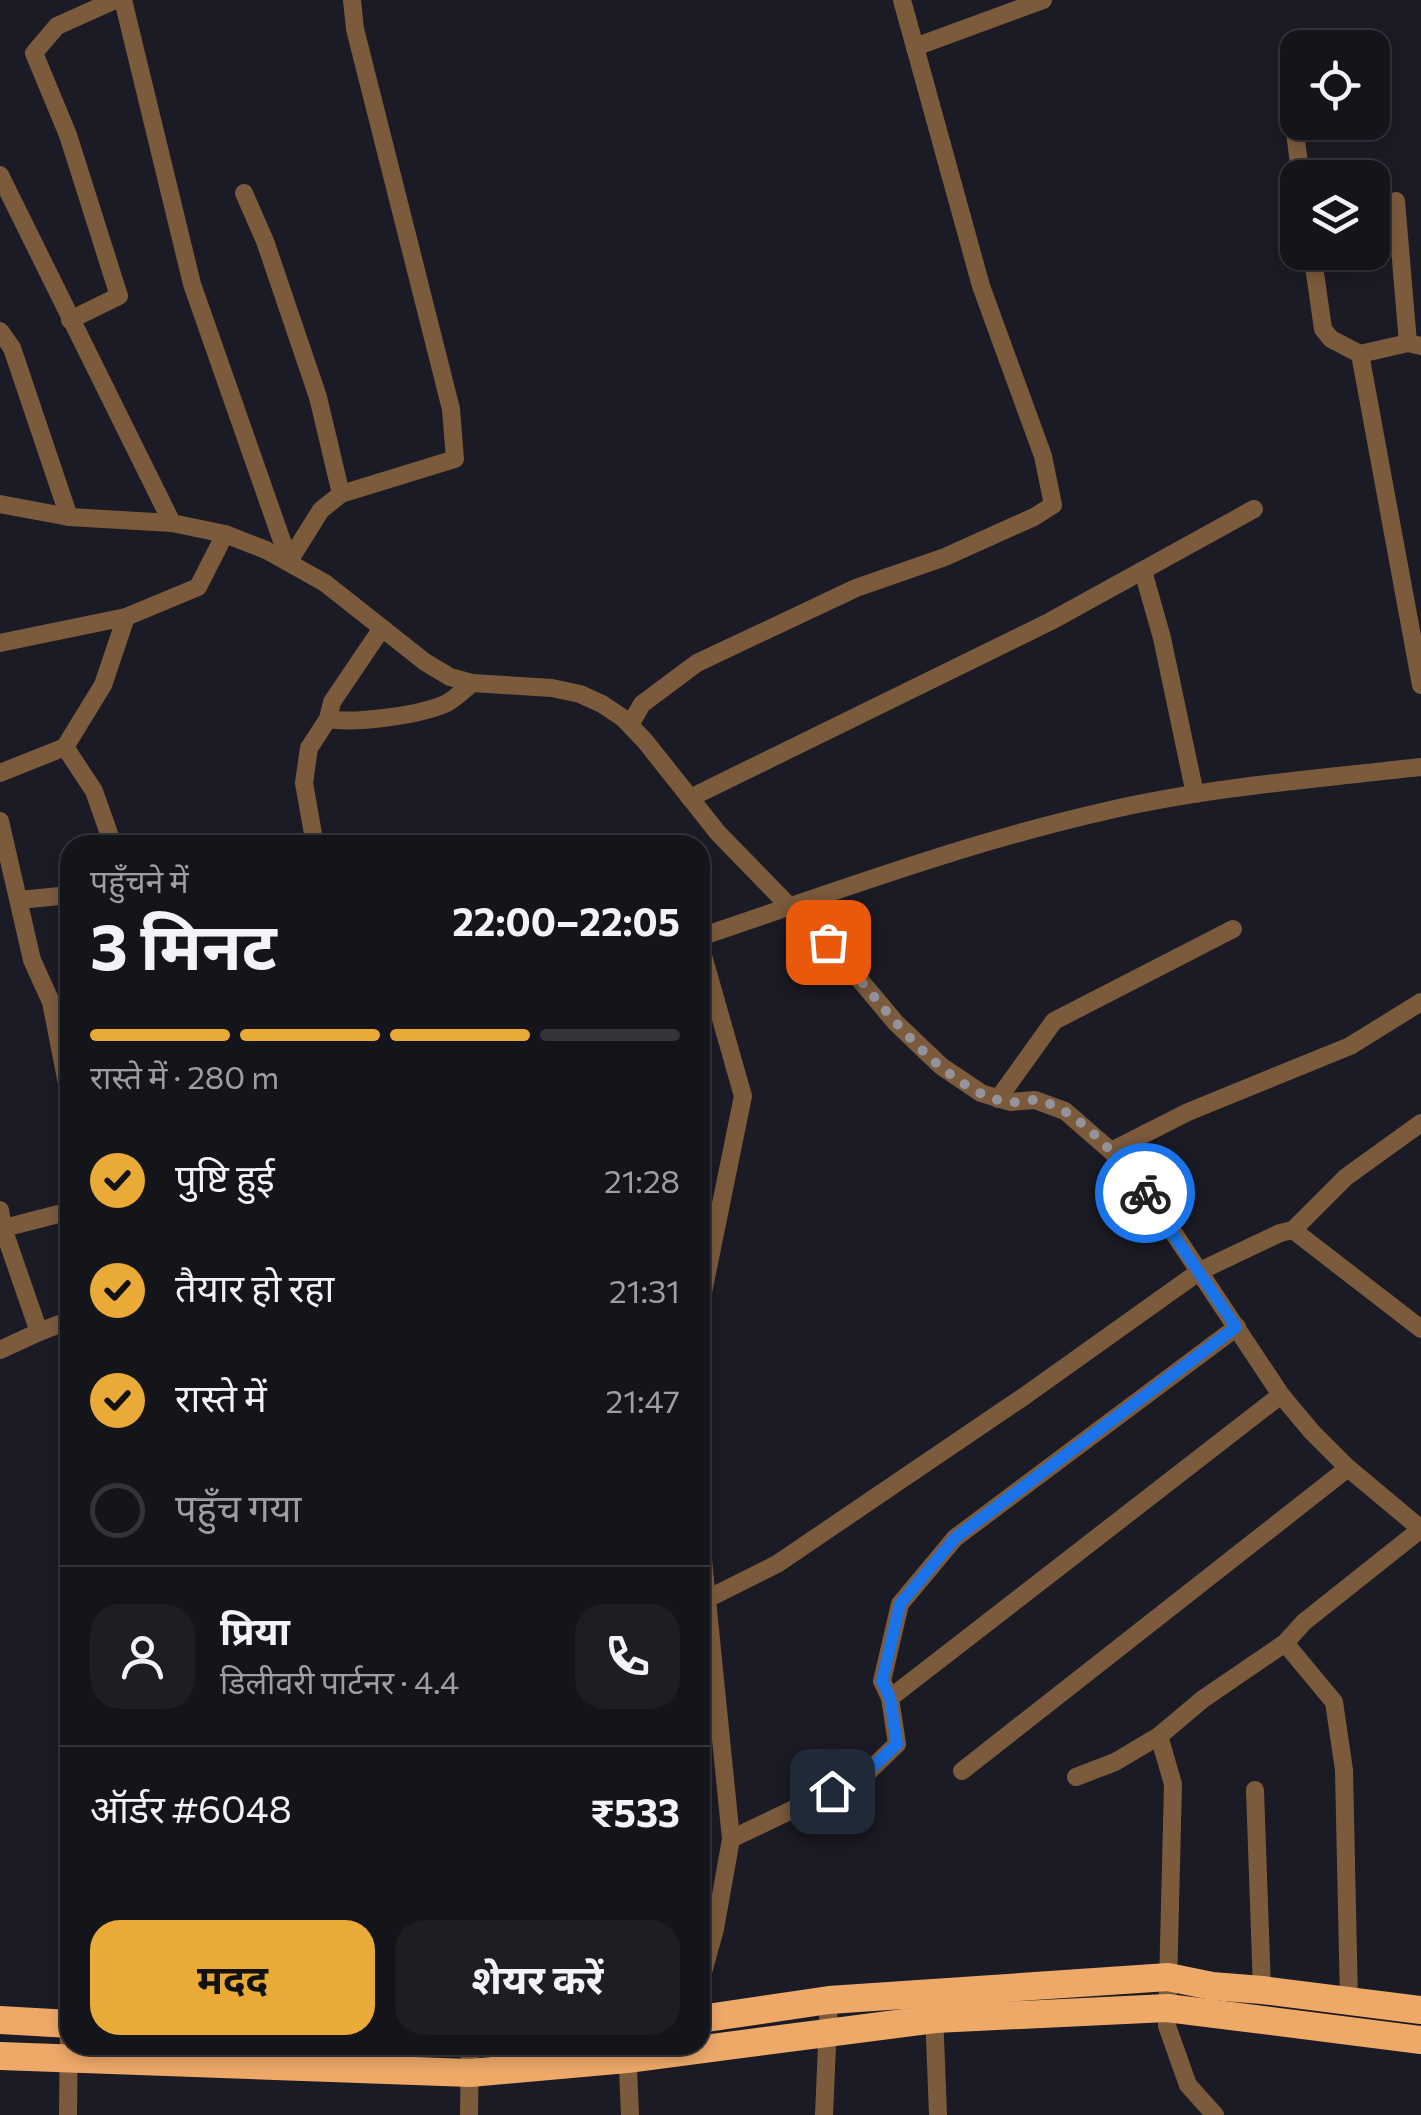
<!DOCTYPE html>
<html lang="hi">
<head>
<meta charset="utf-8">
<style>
  :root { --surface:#14141b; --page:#1d1d24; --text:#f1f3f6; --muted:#9d9ea3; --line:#33333a; --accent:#eaaa38 }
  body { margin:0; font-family:Commissioner,"Noto Sans Devanagari",sans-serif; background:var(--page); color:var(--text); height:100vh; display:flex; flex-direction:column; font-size:38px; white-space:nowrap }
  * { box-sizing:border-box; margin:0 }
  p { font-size:32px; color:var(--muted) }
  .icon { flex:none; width:55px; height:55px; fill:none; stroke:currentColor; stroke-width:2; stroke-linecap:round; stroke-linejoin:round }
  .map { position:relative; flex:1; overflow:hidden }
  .panel { position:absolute; left:60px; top:835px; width:650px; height:1220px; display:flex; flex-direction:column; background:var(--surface); border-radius:30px; box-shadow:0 5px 15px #0003,0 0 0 2px var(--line) }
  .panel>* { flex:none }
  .fabs { position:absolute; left:1280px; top:30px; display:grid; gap:20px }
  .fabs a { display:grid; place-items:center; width:110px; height:110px; border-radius:20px; background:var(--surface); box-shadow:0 5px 15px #0003,0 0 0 2px var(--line); font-size:50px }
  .pin { position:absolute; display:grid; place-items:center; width:85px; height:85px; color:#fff; margin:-42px; border-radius:20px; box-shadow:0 5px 15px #0006 }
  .courier { position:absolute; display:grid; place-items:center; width:100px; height:100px; margin:-50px; border:8px solid #1a73e8; border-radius:50%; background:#fff; color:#222; box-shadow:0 2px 12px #0007 }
  .headline em { font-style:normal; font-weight:700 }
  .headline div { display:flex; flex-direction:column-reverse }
  .headline { display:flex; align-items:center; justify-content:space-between; height:170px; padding:0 30px }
  h1 { font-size:65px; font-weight:700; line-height:75px }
  .bar { display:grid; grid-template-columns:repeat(4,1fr); gap:15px 10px; align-content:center; height:120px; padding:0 30px }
  .bar i { height:12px; border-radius:8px; background:var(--line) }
  .bar .selected { background:var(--accent) }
  .bar p { grid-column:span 4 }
  .line { display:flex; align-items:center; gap:25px; padding:0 30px; border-top:2px solid var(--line) }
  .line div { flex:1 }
  .round { display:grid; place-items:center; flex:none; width:105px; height:105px; border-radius:30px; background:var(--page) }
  ol { padding:0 30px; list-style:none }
  li { display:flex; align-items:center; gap:30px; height:110px }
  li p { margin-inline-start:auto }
  li .icon { padding:10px; border-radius:50%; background:var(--accent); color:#111; stroke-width:4 }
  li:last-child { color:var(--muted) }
  li i { width:55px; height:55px; border:5px solid var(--line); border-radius:50% }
  .cta { display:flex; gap:20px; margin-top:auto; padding:20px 30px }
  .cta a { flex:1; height:115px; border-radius:30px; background:var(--accent); color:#111; font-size:40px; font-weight:700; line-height:115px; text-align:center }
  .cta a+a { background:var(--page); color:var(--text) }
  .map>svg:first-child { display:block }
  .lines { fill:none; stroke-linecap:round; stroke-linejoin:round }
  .minor { stroke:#7c5b3d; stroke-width:18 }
  .trunk { stroke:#eea969; stroke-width:28 }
  .done { stroke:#93949b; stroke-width:10; stroke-dasharray:0 18 }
  .route { stroke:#1a73e8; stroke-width:12 }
</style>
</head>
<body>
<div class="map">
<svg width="1421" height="2115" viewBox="0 0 1421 2115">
  <rect width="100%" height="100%" fill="#1a1b24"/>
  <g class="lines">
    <g class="minor">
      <polyline points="123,0 192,284 289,561"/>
      <polyline points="915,47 1043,0"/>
      <polyline points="1294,125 1301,178"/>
      <polyline points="0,175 172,523"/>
      <polyline points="244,193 265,241 318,397 341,494"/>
      <polyline points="1396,201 1408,343"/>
      <polyline points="1312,252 1323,329 1331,339 1360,354 1408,343 1421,346"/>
      <polyline points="70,320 119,296 68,135 34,53 57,26 115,0"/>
      <polyline points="0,331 12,348 69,517"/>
      <polyline points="1360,354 1421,685"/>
      <polyline points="0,504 69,517 172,523 225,534 266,550 325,583 425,662 450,677 472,683 552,688 580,694 602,704 623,718 645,741 718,833 790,907 828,942 896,1023 941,1066 981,1093 1010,1102 1035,1100 1065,1111 1111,1151 1134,1178 1171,1229 1281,1395 1312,1432 1348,1468 1421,1529 1304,1622 1285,1643 1203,1699 1159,1736 1115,1762 1076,1777"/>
      <polyline points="289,561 321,510 341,494 455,459 451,409 355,29 352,0"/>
      <polyline points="1143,571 1162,638 1195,794"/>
      <polyline points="0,643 126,617 198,587 225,534"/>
      <path d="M328 719C355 724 422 715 447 703 456 698 464 690 472 683"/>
      <polyline points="630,725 642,704 697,663 856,588 945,557 1034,517 1053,505 1043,456 981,286 902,0"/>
      <polyline points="65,747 94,791 113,845"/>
      <polyline points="0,773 65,747 103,685 126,617"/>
      <polyline points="690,798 1051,621 1254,509"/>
      <polyline points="0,821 32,960 51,1002 70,1099"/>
      <polyline points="315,845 304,783 309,748 328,719 332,702 382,628"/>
      <polyline points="19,900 70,895"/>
      <path d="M700 937C834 892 968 842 1106 811 1209 787 1316 779 1421 767"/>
      <polyline points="700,945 743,1096 700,1307"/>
      <polyline points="998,1099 1054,1021 1233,929"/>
      <polyline points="1111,1151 1188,1112 1350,1046 1421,1002"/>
      <polyline points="0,1210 3,1228 39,1332 0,1350"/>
      <polyline points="0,1229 70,1211"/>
      <polyline points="1293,1230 1421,1329"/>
      <polyline points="39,1332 70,1320"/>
      <polyline points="700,1530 731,1839 715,1929 700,1983"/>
      <polyline points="707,1599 777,1564 1026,1395 1200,1271 1280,1233 1293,1230 1346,1177 1421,1123"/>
      <polyline points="1285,1643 1334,1702 1344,1770 1349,2001"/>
      <polyline points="890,1698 1281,1395"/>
      <polyline points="1159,1736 1173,1784 1167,2026 1188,2085 1215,2115"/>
      <polyline points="962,1771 1348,1468"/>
      <polyline points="1255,1790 1262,1990"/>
      <polyline points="731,1839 865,1775 897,1744 890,1698 882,1681 900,1604 955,1538 1237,1327"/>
      <polyline points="934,2012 938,2115"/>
      <polyline points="627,2045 630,2115"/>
      <polyline points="68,2115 69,2024"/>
      <polyline points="469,2115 470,2045"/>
      <polyline points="824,2115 829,2000"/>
    </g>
    <g class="trunk">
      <polyline points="700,2019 829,2000 1168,1977 1212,1986 1262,1990 1421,2010"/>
      <polyline points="0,2020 70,2024"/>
      <polyline points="0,2056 470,2073 627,2059 935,2019 1167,2008 1421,2040"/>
    </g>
  </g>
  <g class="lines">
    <path class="done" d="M828 942C874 993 919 1063 982 1094 990 1098 1002 1102 1011 1102 1019 1103 1027 1100 1034 1100 1075 1104 1122 1162 1145 1193"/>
    <polyline class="route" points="832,1791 865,1774 897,1744 890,1698 882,1681 900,1604 955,1538 1236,1327 1145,1193"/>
  </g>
</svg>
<div class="fabs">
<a><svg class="icon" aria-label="locate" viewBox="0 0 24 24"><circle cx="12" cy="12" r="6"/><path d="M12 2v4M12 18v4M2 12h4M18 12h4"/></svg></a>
<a><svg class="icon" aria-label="layers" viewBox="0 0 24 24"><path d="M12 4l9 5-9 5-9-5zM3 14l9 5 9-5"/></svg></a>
</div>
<div class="pin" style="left:828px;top:942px;background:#ea580c"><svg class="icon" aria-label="bag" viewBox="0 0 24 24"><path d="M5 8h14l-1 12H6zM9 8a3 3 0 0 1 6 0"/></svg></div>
<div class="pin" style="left:832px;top:1791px;background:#1f2937"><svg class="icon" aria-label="home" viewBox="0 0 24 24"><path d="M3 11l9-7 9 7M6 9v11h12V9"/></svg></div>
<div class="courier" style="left:1145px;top:1193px"><svg class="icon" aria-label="bike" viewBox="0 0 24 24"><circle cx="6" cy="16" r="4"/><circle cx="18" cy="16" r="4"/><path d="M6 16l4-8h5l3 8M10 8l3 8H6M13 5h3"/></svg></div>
<section class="panel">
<div class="headline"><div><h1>3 मिनट</h1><p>पहुँचने में</p></div><em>22:00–22:05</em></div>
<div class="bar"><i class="selected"></i><i class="selected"></i><i class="selected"></i><i></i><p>रास्ते में · 280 m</p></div>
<ol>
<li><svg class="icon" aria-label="check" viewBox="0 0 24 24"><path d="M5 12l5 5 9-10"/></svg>पुष्टि हुई<p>21:28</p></li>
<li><svg class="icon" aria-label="check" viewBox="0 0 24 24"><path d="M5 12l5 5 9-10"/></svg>तैयार हो रहा<p>21:31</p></li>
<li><svg class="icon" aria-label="check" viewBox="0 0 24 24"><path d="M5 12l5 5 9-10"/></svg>रास्ते में<p>21:47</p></li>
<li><i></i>पहुँच गया</li>
</ol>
<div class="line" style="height:180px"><a class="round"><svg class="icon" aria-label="person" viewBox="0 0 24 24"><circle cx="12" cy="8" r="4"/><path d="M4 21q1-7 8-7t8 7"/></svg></a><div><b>प्रिया</b><p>डिलीवरी पार्टनर · 4.4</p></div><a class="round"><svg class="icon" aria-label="phone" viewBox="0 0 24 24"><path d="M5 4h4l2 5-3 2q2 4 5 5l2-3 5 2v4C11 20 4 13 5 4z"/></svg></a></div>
<div class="line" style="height:130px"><div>ऑर्डर #6048</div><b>₹533</b></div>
<div class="cta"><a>मदद</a><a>शेयर करें</a></div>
</section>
</div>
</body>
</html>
